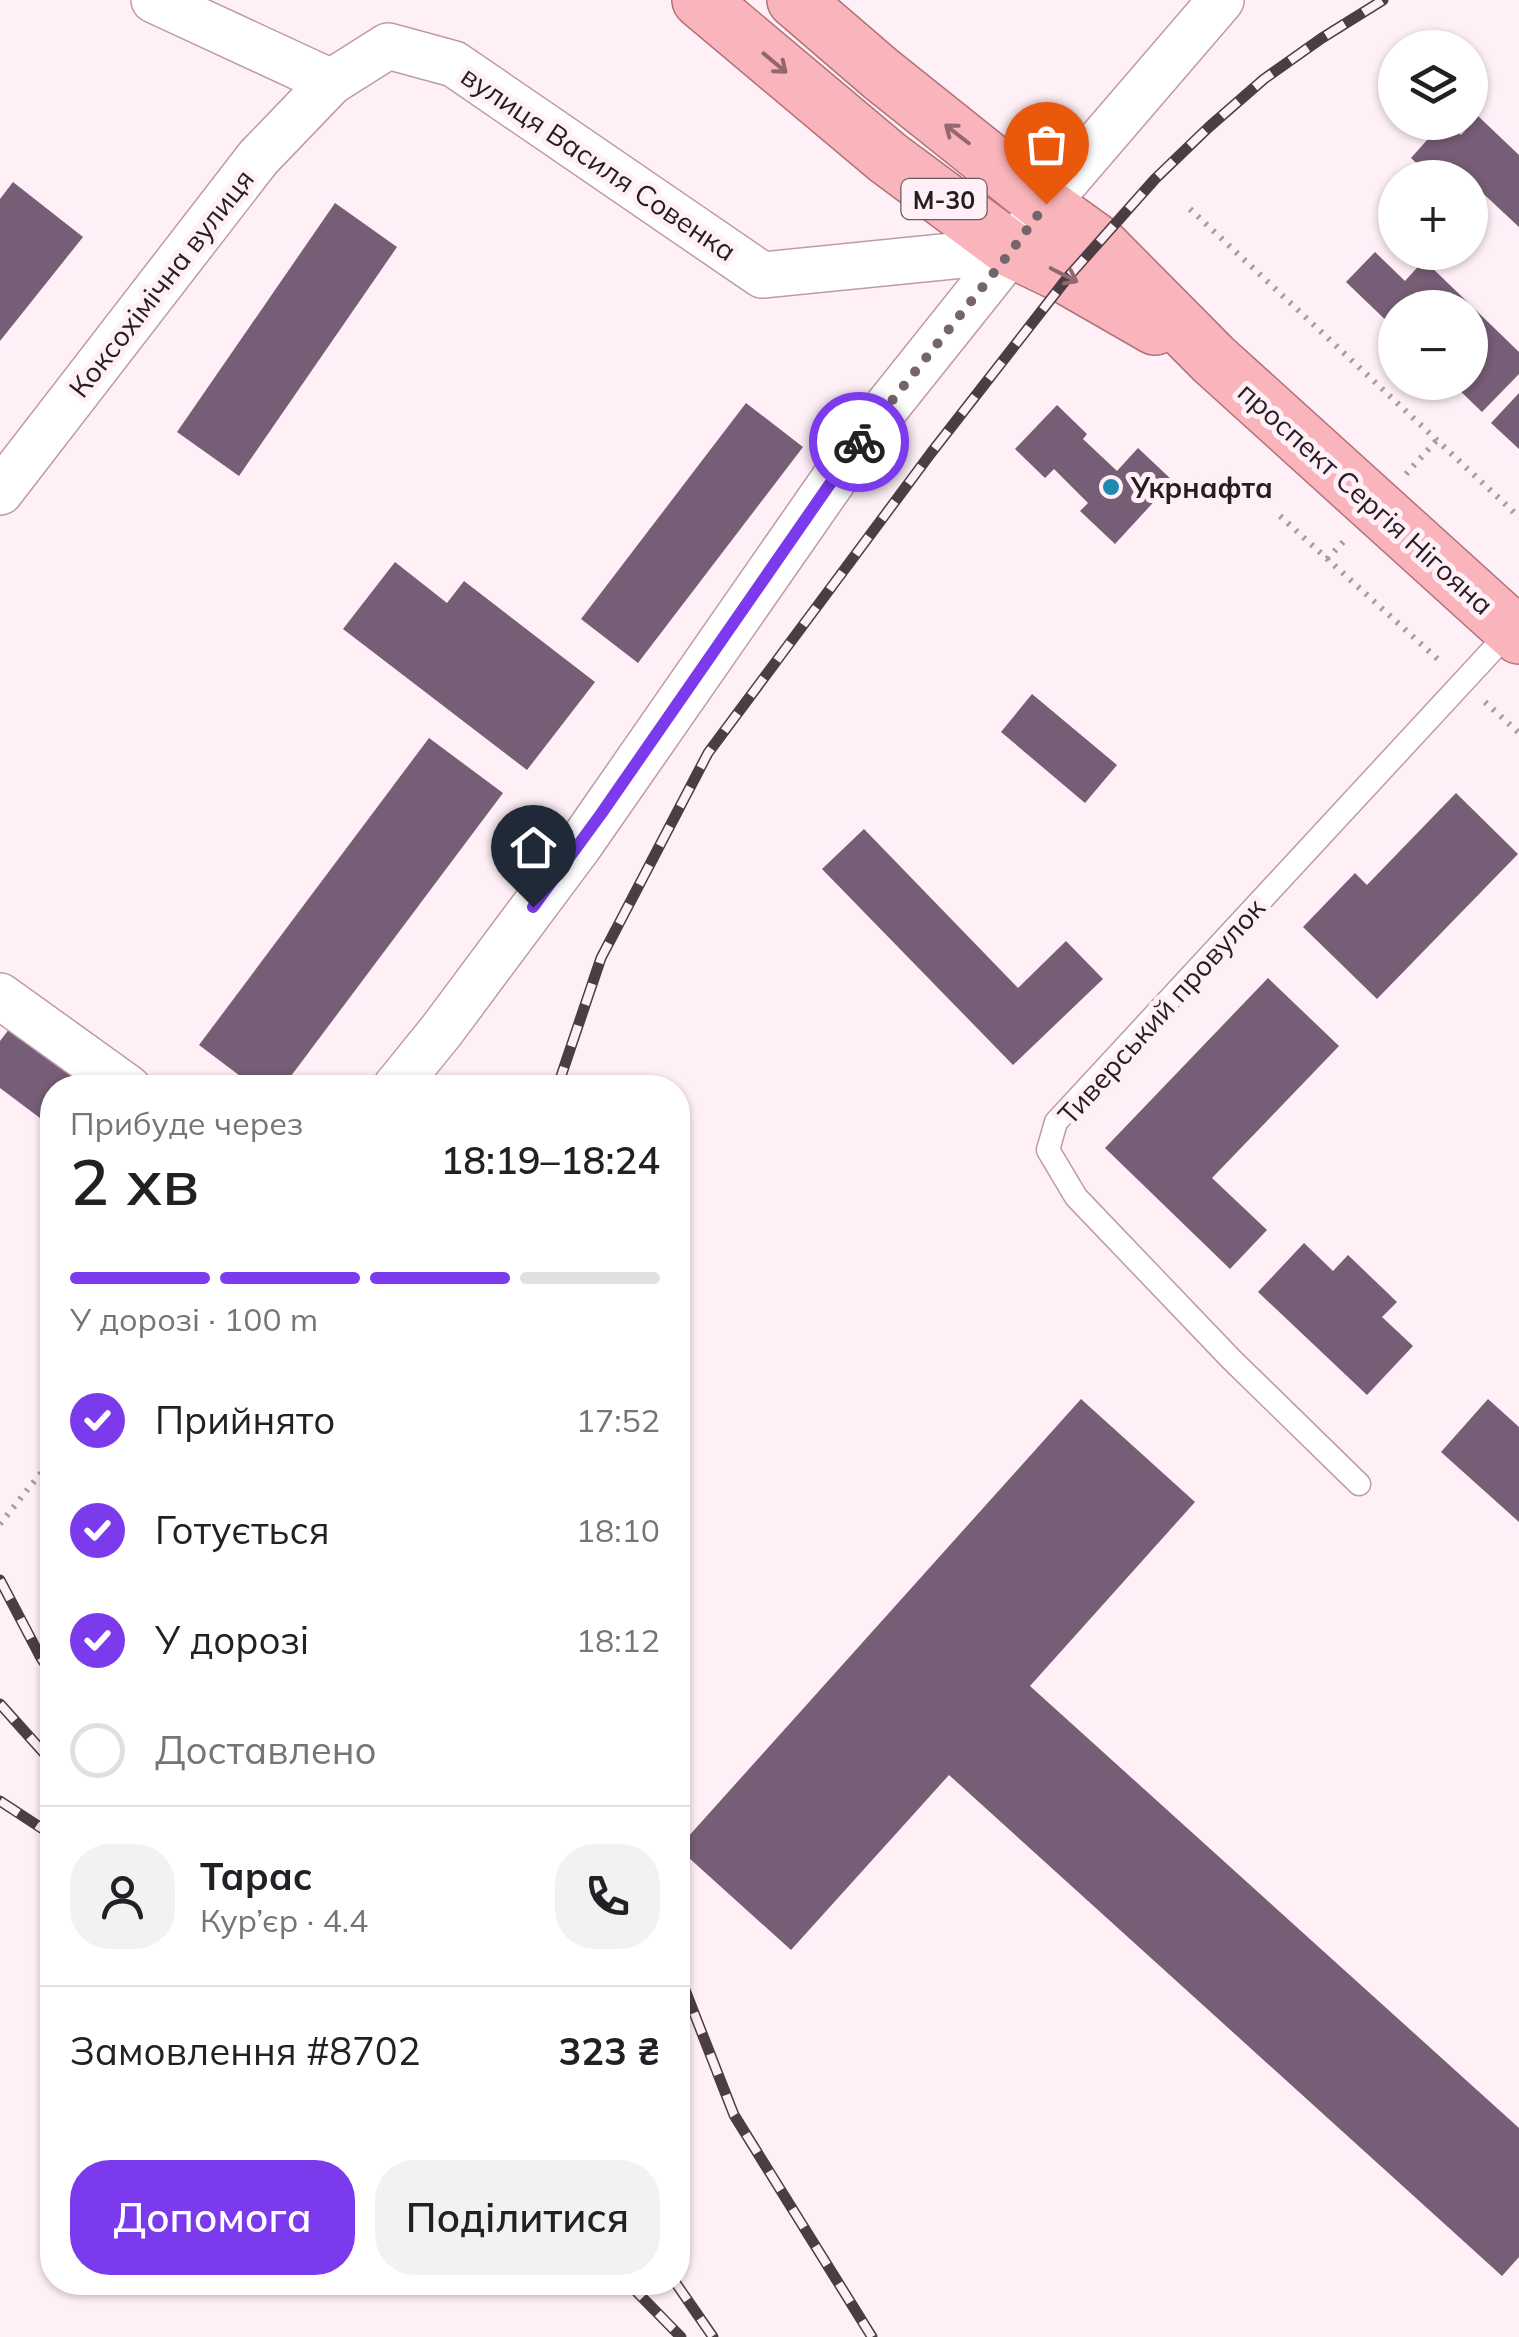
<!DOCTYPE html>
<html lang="uk">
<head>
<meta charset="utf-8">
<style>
  :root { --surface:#fff; --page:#f2f2f2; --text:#202124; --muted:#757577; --line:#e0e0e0; --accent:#7c3aed }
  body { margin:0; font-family:Mulish,sans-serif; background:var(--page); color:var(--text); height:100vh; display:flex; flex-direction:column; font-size:38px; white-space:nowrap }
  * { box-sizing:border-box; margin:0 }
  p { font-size:32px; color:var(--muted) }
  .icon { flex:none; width:55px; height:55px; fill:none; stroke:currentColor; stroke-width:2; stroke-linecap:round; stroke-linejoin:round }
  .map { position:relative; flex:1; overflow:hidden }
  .details { position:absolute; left:40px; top:1075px; width:650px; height:1220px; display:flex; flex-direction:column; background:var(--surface); border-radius:40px; box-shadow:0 2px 8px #0004 }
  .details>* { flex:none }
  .fabs { position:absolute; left:1378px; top:30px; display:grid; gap:20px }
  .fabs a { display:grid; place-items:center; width:110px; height:110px; border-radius:50%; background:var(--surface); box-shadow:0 2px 8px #0004; font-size:50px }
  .pin { position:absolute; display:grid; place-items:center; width:85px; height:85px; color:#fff; margin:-102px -42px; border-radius:50% 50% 50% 0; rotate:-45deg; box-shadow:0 0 10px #0007 }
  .pin .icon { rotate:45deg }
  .courier { position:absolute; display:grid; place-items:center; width:100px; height:100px; margin:-50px; border:8px solid #7c3aed; border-radius:50%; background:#fff; color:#222; box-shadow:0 2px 12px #0007 }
  .headline em { font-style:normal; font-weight:600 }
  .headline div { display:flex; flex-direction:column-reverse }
  .headline { display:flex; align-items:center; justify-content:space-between; height:170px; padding:0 30px }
  h1 { font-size:65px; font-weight:600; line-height:75px }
  .bar { display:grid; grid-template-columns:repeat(4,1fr); gap:15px 10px; align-content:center; height:120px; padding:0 30px }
  .bar i { height:12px; border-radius:8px; background:var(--line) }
  .bar .active { background:var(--accent) }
  .bar p { grid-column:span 4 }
  .line { display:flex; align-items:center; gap:25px; padding:0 30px; border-top:2px solid var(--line) }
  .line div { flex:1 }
  .round { display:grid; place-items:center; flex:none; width:105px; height:105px; border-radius:40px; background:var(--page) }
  ol { padding:0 30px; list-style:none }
  li { display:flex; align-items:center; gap:30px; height:110px }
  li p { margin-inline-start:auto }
  li .icon { padding:10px; border-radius:50%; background:var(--accent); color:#fff; stroke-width:4 }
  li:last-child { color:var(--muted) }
  li i { width:55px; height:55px; border:5px solid var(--line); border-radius:50% }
  .cta { display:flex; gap:20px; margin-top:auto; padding:20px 30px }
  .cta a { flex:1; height:115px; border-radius:40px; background:var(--accent); color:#fff; font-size:40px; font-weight:600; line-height:115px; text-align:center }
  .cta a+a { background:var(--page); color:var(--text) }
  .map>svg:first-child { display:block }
  .building { fill:#765e76 }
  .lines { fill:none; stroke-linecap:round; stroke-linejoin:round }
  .service-casing { stroke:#bf9aaa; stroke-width:25 }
  .minor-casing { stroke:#bf9aaa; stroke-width:48 }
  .trunk-casing { stroke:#b0737a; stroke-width:58 }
  .path { stroke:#a99aa1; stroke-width:6; stroke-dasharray:2.5 8; stroke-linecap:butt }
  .service { stroke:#fff; stroke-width:22 }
  .minor { stroke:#fff; stroke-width:45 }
  .trunk { stroke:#fab4bb; stroke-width:55 }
  .rail-casing { stroke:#4c3d44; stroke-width:11 }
  .rail { stroke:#ffeff6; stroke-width:8; stroke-dasharray:22; stroke-linecap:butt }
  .oneway { stroke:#92686e }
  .done { stroke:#74656c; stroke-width:10; stroke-dasharray:0 18 }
  .route { stroke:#7c3aed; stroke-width:12 }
  .poi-dot { fill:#2089b1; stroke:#ffeff6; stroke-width:4 }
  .labels { text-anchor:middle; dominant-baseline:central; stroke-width:10; stroke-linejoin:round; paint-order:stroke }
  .shield { fill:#ffeff6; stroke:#695b62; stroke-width:2.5 }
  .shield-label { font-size:25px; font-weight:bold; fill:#291b22 }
  .street-label { font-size:28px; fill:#291b22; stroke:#ffeff6 }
  .poi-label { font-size:28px; font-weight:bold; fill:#291b22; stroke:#ffeff6; text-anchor:start }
</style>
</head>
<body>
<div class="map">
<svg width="1519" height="2337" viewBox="0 0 1519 2337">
  <rect width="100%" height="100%" fill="#ffeff6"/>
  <g class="building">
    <polygon points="1478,116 1519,155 1519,227 1474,185 1470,190 1470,178 1432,178 1411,158 1443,122 1447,122 1461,135"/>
    <polygon points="13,182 83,237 0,341 0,199"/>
    <polygon points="335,203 397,247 239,476 177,432"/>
    <polygon points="1375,252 1405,281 1424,260 1519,352 1519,374 1482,412 1451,382 1470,382 1470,308 1395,308 1395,329 1346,282"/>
    <polygon points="1519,393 1519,449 1491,423"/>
    <polygon points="746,403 803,447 638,663 581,619"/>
    <polygon points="1057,405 1087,434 1083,439 1117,471 1138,448 1173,481 1115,544 1080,511 1088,503 1054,469 1045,478 1015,449"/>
    <polygon points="395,562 447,603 464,581 595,682 527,770 343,629"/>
    <polygon points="1032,694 1117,765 1085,803 1001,732"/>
    <polygon points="429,738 503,793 282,1088 256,1088 199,1045"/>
    <polygon points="1456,793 1518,854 1377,999 1303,927 1355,873 1367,885"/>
    <polygon points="864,829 1018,988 1066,941 1103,979 1013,1065 822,869"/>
    <polygon points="1268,978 1339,1046 1212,1178 1267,1230 1230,1269 1105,1148"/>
    <polygon points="10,1028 91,1088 52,1088 52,1127 0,1088 0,1041"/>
    <polygon points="1304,1243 1333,1271 1348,1255 1397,1302 1382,1317 1413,1346 1367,1395 1258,1292"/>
    <polygon points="1081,1399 1195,1502 1030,1686 1519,2128 1519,2257 1502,2276 949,1775 791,1950 678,1848"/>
    <polygon points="1488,1399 1519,1427 1519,1522 1441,1452"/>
  </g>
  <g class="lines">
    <g class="service-casing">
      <polyline id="service" points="1359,1484 1231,1359 1076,1197 1048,1150 1056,1122 1512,629"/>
    </g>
    <g class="minor-casing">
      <g id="minor">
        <polyline points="154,0 331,82 388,46 454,64 762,275 1012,250 1045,205 1221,0"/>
        <polyline points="0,492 258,158 331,82"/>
        <polyline points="0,996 128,1088"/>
        <polyline points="395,1088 442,1030 579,846 866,433 1012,250"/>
      </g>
    </g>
    <g class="trunk-casing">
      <g id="trunk">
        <polyline points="700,0 888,158 1012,250 1068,277 1155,327"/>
        <polyline points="795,0 881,74 1045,205 1098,243 1214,360 1519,636"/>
      </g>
    </g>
    <g class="path">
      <polyline points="1190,209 1519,517"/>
      <polyline points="1406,474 1436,441"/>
      <polyline points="1280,516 1442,663"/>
      <polyline points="1327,559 1347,538"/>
      <polyline points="1485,702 1519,733"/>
      <polyline points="0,1524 52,1459"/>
    </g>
    <use href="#service" class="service"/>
    <use href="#minor" class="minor"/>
    <use href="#trunk" class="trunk"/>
    <g class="rail-casing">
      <g id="rail">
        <polyline points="557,1088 601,958 708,753 931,453 1068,277 1155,179 1209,127 1264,79 1322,38 1383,0"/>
        <polyline points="0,1580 41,1658 52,1674"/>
        <polyline points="0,1704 52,1762"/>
        <polyline points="0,1801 52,1835"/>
        <polyline points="678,1972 734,2115 872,2337"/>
        <polyline points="627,2282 681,2337"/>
        <polyline points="675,2282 713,2337"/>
      </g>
    </g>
    <use href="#rail" class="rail"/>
  </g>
  <defs><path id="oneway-shaft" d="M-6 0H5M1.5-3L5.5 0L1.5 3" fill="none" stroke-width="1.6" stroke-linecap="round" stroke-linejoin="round" transform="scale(2.5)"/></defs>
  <g class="oneway">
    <use href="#oneway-shaft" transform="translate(775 63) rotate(40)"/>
    <use href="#oneway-shaft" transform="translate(957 134) rotate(-142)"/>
    <use href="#oneway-shaft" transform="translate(1064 275) rotate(27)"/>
  </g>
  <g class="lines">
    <polyline class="done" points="859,442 1012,250 1046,204"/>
    <polyline class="route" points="533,907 601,814 859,442"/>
  </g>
  <circle class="poi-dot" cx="1111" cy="487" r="10"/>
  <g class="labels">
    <rect class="shield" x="901.5" y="179" width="85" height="40" rx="8"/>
    <g class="shield-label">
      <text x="944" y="199">М-30</text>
    </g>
    <g class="street-label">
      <text transform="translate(599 163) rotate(34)">вулиця Василя Совенка</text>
      <text transform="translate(161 283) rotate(-52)">Коксохімічна вулиця</text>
      <text transform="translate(1366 498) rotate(42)">проспект Сергія Нігояна</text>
      <text transform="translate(1161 1011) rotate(-48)">Тиверський провулок</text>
    </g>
    <g class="poi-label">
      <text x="1131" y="487">Укрнафта</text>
    </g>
  </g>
</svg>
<div class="fabs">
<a><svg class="icon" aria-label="layers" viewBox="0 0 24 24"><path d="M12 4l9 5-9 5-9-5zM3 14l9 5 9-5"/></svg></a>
<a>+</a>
<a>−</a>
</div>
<div class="pin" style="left:1046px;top:204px;background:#ea580c"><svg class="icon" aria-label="bag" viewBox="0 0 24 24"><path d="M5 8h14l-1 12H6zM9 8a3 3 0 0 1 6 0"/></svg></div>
<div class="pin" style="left:533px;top:907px;background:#1f2937"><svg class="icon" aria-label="home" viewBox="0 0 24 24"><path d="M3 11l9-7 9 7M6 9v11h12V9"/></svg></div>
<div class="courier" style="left:859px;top:442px"><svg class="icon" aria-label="bike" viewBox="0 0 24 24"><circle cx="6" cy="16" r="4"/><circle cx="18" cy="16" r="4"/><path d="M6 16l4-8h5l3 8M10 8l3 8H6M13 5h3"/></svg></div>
<section class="details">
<div class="headline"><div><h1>2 хв</h1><p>Прибуде через</p></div><em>18:19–18:24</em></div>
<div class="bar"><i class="active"></i><i class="active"></i><i class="active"></i><i></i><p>У дорозі · 100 m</p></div>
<ol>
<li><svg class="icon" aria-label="check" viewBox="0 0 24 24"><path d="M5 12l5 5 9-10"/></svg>Прийнято<p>17:52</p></li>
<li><svg class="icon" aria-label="check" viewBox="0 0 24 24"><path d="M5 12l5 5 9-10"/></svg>Готується<p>18:10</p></li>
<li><svg class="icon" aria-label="check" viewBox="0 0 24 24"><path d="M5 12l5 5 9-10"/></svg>У дорозі<p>18:12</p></li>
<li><i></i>Доставлено</li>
</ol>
<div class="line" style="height:180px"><a class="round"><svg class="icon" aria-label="person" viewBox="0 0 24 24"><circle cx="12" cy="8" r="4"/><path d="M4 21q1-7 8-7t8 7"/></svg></a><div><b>Тарас</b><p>Кур’єр · 4.4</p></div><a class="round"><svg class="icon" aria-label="phone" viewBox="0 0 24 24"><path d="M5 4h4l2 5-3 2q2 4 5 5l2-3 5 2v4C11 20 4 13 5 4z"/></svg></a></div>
<div class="line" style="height:130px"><div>Замовлення #8702</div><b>323 ₴</b></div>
<div class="cta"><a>Допомога</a><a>Поділитися</a></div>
</section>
</div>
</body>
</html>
